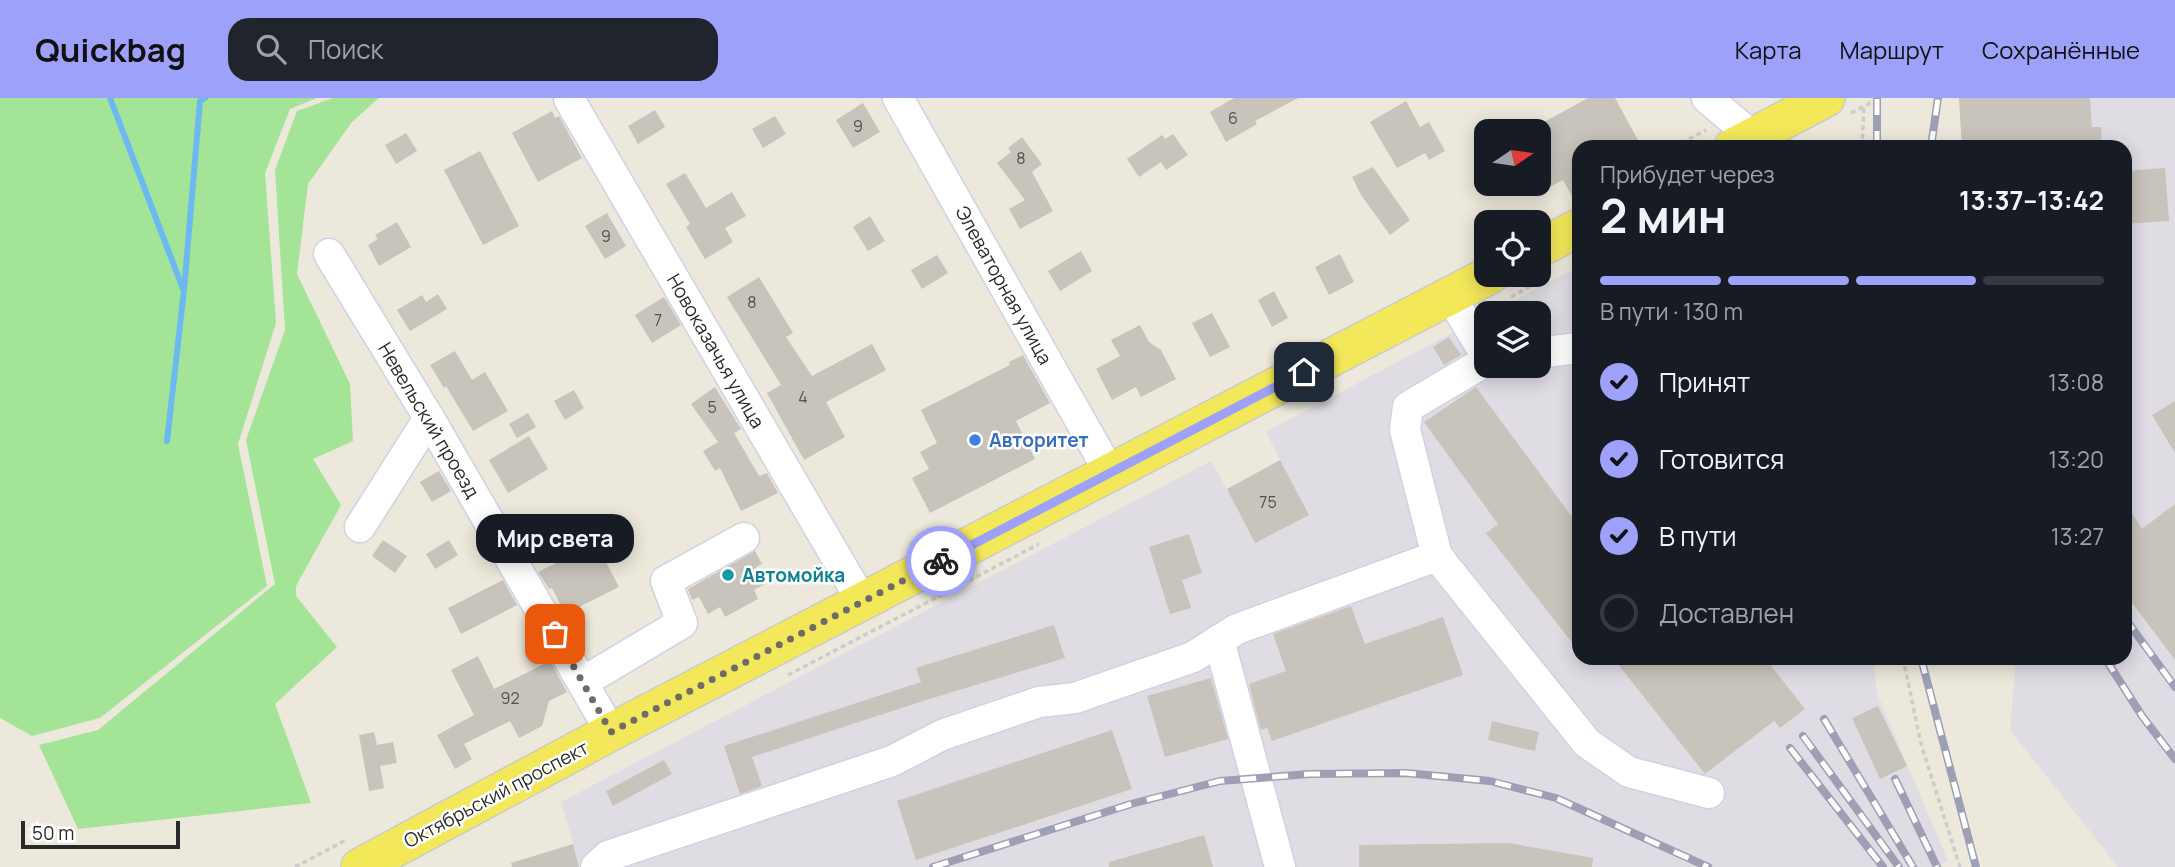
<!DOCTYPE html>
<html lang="ru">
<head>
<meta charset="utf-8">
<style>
  :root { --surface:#171b24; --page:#20242c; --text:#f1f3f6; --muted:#9ea1a6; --line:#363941; --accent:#9da1fa }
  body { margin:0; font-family:Manrope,sans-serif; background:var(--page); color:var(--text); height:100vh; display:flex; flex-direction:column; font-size:26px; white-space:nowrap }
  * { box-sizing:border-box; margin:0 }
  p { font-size:23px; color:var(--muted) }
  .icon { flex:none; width:38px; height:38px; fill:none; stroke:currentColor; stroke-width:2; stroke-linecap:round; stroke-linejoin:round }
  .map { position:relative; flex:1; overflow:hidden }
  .side { position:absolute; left:1572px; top:42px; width:560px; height:525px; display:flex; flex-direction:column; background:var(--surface); border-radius:21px; box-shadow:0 4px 18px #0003 }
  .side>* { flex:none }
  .needle { width:46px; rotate:77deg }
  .controls { position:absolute; left:1474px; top:21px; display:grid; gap:14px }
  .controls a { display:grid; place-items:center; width:77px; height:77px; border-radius:14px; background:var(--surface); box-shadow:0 4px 18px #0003; font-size:35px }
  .scale { position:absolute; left:21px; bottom:18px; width:159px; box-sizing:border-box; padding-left:7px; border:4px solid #2a2a2a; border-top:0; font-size:19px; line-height:24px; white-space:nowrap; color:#2a2a2a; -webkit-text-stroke:5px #fff; paint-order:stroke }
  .pin { position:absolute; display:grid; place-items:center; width:60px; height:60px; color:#fff; margin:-30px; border-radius:14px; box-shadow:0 4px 10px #0006 }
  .courier { position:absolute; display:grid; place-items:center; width:70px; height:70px; margin:-35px; border:5px solid #9da1fa; border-radius:50%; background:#fff; color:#222; box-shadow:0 2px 9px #0007 }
  .bubble { position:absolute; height:49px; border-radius:21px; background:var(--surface); box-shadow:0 4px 18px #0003; font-size:23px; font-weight:700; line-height:49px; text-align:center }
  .overview em { font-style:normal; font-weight:700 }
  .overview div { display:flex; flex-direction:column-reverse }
  .overview { display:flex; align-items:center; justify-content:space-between; height:119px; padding:0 28px }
  h1 { font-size:46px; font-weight:700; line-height:52px }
  .bar { display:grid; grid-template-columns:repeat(4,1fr); gap:10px 7px; align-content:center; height:84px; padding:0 28px }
  .bar i { height:9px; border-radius:5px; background:var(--line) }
  .bar .on { background:var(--accent) }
  .bar p { grid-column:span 4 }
  ol { padding:0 28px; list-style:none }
  li { display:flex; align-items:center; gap:21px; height:77px }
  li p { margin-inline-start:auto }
  li .icon { padding:7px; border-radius:50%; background:var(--accent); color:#111; stroke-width:4 }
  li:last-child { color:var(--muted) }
  li i { width:38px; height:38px; border:4px solid var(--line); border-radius:50% }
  header { display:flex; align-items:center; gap:42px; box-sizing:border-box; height:98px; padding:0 35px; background:var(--accent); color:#111 }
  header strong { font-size:33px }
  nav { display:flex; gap:38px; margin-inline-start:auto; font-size:24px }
  .search { width:490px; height:63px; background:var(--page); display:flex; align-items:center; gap:18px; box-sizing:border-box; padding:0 24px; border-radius:21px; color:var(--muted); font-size:26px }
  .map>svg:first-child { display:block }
  .industrial { fill:#e0dce4 }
  .green { fill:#a4e496 }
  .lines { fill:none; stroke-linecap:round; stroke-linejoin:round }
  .stream { stroke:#6cb8f1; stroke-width:6 }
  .building { fill:#c8c4bb }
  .minor-casing { stroke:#d0d1e3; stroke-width:33 }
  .major-casing { stroke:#ccc; stroke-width:40 }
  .path { stroke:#ccc; stroke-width:3.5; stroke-dasharray:5 3.5; stroke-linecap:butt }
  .minor { stroke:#fff; stroke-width:30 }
  .major { stroke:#f3e859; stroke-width:37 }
  .rail-casing { stroke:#9e9eb5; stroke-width:8 }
  .rail { stroke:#fff; stroke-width:5; stroke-dasharray:16; stroke-linecap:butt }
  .done { stroke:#6e6c68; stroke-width:7; stroke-dasharray:0 12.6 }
  .route { stroke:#9da1fa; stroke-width:9 }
  .shop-dot { fill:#3f7fe0; stroke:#fff; stroke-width:2.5 }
  .culture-dot { fill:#0f9aa8; stroke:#fff; stroke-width:2.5 }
  .labels { text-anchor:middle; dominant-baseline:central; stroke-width:5; stroke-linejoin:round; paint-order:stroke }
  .number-label { font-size:16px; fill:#52504e }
  .street-label { font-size:19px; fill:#2a2a2a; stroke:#fff }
  .shop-label { font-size:19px; font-weight:bold; fill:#366cbe; stroke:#fff; text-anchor:start }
  .culture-label { font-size:19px; font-weight:bold; fill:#0d838f; stroke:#fff; text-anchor:start }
</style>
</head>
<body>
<header>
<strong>Quickbag</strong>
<div class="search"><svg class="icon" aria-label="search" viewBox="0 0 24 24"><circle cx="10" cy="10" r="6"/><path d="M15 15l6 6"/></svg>Поиск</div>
<nav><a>Карта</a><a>Маршрут</a><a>Сохранённые</a></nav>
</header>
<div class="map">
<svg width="2175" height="769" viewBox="0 0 2175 769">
  <rect width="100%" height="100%" fill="#ece8db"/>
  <g class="industrial">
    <polygon points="1959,0 2175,0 2175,769 2118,769 2010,632 2016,560 2124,560 2124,49 1962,49"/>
    <polygon points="1578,169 1578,560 1873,560 1877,595 1948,763 1937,769 580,769 561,704 1211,363 1227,391 1280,362 1266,334 1486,217 1486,268 1538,268 1538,215 1490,215"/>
  </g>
  <g class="green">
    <polygon points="0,0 317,0 290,11 265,75 276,225 238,346 267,488 100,620 32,638 0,620"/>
    <polygon points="333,0 379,0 352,24 308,86 297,176 350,286 353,343 313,361 341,407 296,488 296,498 337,549 275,606 311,705 78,731 39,647 98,632 275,486 246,342 285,232 275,72 297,13"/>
  </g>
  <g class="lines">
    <g class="stream">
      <polyline points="110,0 183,191"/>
      <polyline points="167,343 184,192 200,3 205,0"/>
    </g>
  </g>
  <g class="building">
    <polygon points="1234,0 1298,0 1255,23 1257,26 1226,44 1210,14"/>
    <polygon points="1588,0 1615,0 1638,42 1624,49 1578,49 1578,109 1563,82 1538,95 1538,33 1535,33 1533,30"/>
    <polygon points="1959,0 2090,0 2092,29 2101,29 2102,49 1962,49"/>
    <polygon points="1406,3 1420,29 1429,24 1445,53 1429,62 1425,55 1397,70 1370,24"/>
    <polygon points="863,5 880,34 853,50 836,22"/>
    <polygon points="655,12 665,29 638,46 628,28"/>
    <polygon points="552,13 555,20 559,18 582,60 538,84 512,35"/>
    <polygon points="775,18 786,36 763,50 752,31"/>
    <polygon points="406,35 417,53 396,66 385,47"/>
    <polygon points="1173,36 1188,57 1166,72 1161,64 1139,79 1127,61 1162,37 1165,41"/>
    <polygon points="1022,39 1042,66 1032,74 1053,113 1020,131 1009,111 1025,102 997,65 1011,54 1008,50"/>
    <polygon points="480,53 519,128 483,147 444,72"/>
    <polygon points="1373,69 1410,122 1390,137 1361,97 1352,79"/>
    <polygon points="2165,70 2169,123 2124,126 2124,73"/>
    <polygon points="685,75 706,110 732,94 746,118 725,130 733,144 705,161 686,129 690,126 666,86"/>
    <polygon points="607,115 626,148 605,161 585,128"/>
    <polygon points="870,118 885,143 868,153 853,129"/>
    <polygon points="397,124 411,149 379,168 368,147 378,141 375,137"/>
    <polygon points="1081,153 1092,173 1060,193 1048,173"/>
    <polygon points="1340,156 1354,184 1329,197 1315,169"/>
    <polygon points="937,157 948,175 922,191 911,172"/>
    <polygon points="759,179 793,235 786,239 812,278 872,246 886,272 826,304 845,339 804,362 767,295 781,287 727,199"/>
    <polygon points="1274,193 1288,220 1272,229 1258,202"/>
    <polygon points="438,196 447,211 410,233 397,212 422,197 426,204"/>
    <polygon points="664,199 681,227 652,245 635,217"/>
    <polygon points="1212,215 1230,249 1210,259 1192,225"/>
    <polygon points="1140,227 1149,244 1161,252 1176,281 1141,299 1136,289 1112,302 1096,271 1120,258 1111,242"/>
    <polygon points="1449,239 1461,257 1444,267 1433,249"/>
    <polygon points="455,253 472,282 485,274 508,313 473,333 446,288 444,290 430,267"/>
    <polygon points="1023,257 1050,305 1016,323 1035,361 930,415 912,380 929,371 920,354 937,345 921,312 1010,267 1009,264"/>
    <polygon points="715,289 741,331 734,335 759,378 767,375 778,395 741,413 720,370 715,373 703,353 718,344 691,306"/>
    <polygon points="1476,289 1578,427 1578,552 1486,435 1498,426 1424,324"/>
    <polygon points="574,292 584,310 565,322 554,303"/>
    <polygon points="2175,303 2175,355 2152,317"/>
    <polygon points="528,315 536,329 517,340 509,326"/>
    <polygon points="529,338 548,371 508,395 489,362"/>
    <polygon points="1280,362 1309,417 1255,445 1227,391"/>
    <polygon points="439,373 451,393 432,404 420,384"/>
    <polygon points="2124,402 2142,431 2175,406 2175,562 2124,494"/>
    <polygon points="1189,436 1202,475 1182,482 1191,510 1170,516 1149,449"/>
    <polygon points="383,442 407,458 395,475 372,458"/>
    <polygon points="449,442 458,457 435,471 426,456"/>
    <polygon points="596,445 619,489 565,516 552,490 549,491 538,474"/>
    <polygon points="755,453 762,466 756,469 765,486 754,492 758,501 725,519 720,509 708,516 699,499 692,502 688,491"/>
    <polygon points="503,482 517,507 461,536 448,510"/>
    <polygon points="1351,508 1365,546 1443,519 1463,577 1272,643 1267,630 1261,632 1249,586 1286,573 1273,536"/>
    <polygon points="1054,527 1065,560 926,602 752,659 762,688 740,696 724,648 921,584 916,570"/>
    <polygon points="478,558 494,591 550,563 567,594 549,603 542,628 519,640 510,623 464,646 472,661 455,671 437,637 474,617 451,572"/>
    <polygon points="1613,560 1765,560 1805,611 1780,630 1774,623 1705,676"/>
    <polygon points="1211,580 1228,641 1165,659 1147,598"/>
    <polygon points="1878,608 1907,668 1880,681 1852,620"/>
    <polygon points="1492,623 1539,634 1535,653 1488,642"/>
    <polygon points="1112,632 1132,691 916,762 897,703"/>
    <polygon points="374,634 377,647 393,644 397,665 380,668 384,690 369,693 359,637"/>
    <polygon points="664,662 672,676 613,708 606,693"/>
    <polygon points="1204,737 1213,769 1109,769 1109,764"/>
    <polygon points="1509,745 1593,760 1592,769 1359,769 1359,747"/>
    <polygon points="573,746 579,769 512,769 511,765"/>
  </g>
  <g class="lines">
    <g class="minor-casing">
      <g id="minor">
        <polyline points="898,0 1110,375"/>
        <polyline points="1707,0 1753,39"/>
        <polyline points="569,1 863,505"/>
        <polyline points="329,156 429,320 611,634"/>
        <polyline points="1450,198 1486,257"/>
        <polyline points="1538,255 1578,250"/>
        <polyline points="360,429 429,320"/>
        <polyline points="1437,458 1587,645 1629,674 1709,695"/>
        <polyline points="1219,542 1280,769"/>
        <polyline points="583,584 682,525 666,483 744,440"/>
        <polyline points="596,769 608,758 892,663 942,637 1039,604 1075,600 1193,559 1237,531 1437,458 1405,332 1408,309 1486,263"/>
      </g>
    </g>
    <g class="major-casing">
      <g id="major">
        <polyline points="1733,49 1826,0"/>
        <polyline points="1538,151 1578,130"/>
        <polyline points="360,769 611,634 1490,177"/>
      </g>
    </g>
    <g class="path">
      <polyline points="1851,15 1880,0"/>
      <polyline points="1674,49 1706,32"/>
      <polyline points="1862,49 1864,8"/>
      <polyline points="1511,199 1547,179"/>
      <polyline points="1903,560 1921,646 1960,769"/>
      <polyline points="788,577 1039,446"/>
      <polyline points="295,769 346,742"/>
    </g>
    <use href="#minor" class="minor"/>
    <use href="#major" class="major"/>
    <g class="rail-casing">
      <g id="rail">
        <polyline points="1877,49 1877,0"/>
        <polyline points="1931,49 1938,0"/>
        <polyline points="2124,519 2175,589"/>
        <polyline points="1921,560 1976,769"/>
        <polyline points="2105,560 2142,618 2175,661"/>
        <polyline points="1824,621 1913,769"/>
        <polyline points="1803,638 1899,769"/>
        <polyline points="1790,650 1883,769"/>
        <polyline points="1895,681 1937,769"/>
        <polyline points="933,769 1131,706 1220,683 1309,676 1406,675 1490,683 1556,700 1708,769"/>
      </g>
    </g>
    <use href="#rail" class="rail"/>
  </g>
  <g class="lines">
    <polyline class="done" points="555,536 611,634 941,463"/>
    <polyline class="route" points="941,463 1304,274"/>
  </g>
  <circle class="shop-dot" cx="975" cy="342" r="7"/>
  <circle class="culture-dot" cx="728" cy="477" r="7"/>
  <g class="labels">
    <g class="number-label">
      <text x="1233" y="20">6</text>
      <text x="858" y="28">9</text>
      <text x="1021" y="60">8</text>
      <text x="606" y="138">9</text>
      <text x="752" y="204">8</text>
      <text x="658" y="222">7</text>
      <text x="803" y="299">4</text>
      <text x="712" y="309">5</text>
      <text x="1268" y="404">75</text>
      <text x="510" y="600">92</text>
    </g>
    <g class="street-label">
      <text transform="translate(1004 187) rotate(61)">Элеваторная улица</text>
      <text transform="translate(716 253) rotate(60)">Новоказачья улица</text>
      <text transform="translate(429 322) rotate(59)">Невельский проезд</text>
      <text transform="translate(496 696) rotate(-28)">Октябрьский проспект</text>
    </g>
    <g class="shop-label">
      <text x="989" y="342">Авторитет</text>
    </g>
    <g class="culture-label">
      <text x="742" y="477">Автомойка</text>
    </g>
  </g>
</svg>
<div class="controls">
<a><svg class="needle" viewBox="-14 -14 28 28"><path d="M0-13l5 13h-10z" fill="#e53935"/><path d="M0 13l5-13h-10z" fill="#9ea1a6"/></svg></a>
<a><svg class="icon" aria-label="locate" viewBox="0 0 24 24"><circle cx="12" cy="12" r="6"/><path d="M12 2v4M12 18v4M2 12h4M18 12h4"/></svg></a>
<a><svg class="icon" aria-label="layers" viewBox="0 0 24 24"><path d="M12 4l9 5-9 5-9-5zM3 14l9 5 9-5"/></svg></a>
</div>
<div class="scale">50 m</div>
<div class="pin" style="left:555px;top:536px;background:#ea580c"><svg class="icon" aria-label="bag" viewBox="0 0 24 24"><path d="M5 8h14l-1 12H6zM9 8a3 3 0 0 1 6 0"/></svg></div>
<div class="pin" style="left:1304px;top:274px;background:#1f2937"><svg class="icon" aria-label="home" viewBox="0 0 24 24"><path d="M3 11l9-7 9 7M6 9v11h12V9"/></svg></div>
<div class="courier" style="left:941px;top:463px"><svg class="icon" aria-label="bike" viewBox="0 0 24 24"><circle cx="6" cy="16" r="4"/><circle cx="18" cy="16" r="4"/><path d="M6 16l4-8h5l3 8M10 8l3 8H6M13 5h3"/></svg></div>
<div class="bubble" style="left:476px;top:416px;width:158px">Мир света</div>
<section class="side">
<div class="overview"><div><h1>2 мин</h1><p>Прибудет через</p></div><em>13:37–13:42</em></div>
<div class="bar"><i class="on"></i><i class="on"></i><i class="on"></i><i></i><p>В пути · 130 m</p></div>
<ol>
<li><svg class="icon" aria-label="check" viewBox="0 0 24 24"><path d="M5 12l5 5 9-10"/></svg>Принят<p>13:08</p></li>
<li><svg class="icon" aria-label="check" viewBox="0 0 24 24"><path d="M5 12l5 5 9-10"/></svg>Готовится<p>13:20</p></li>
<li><svg class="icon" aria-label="check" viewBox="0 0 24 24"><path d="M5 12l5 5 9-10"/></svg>В пути<p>13:27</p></li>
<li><i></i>Доставлен</li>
</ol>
</section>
</div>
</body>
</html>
